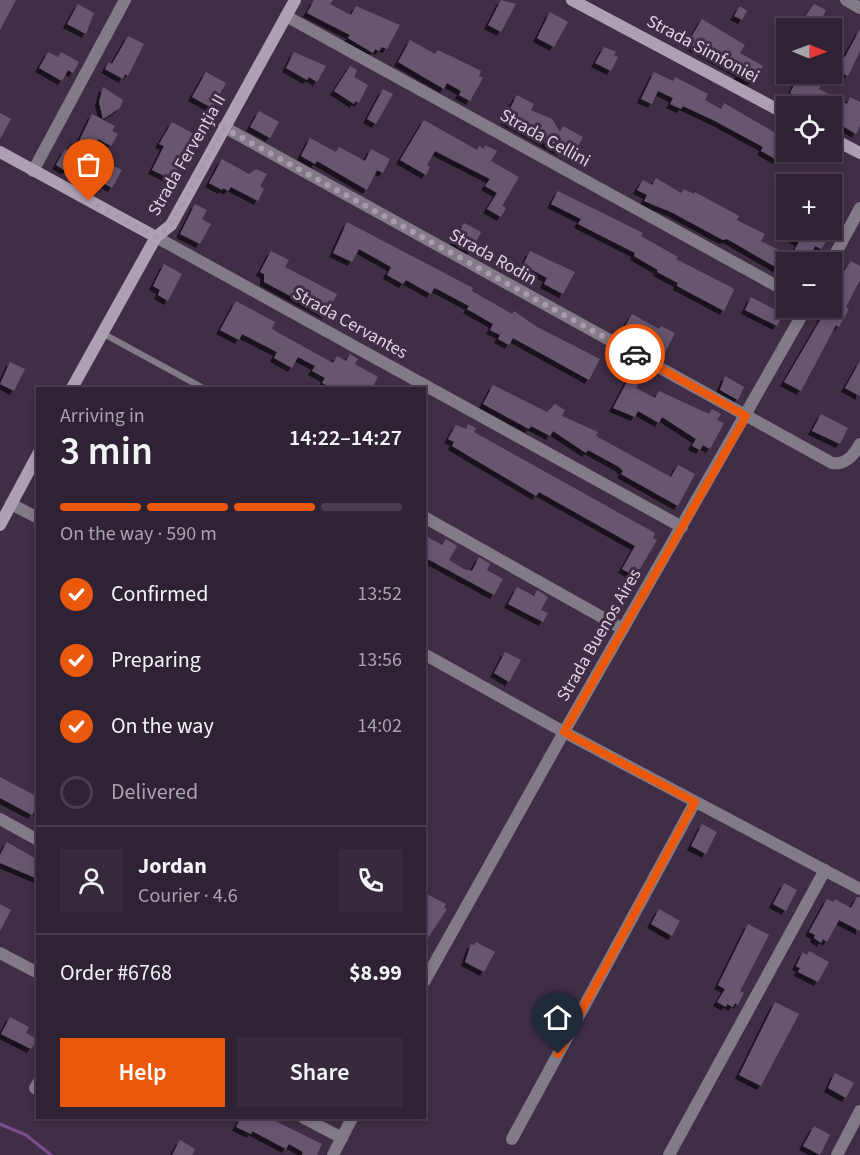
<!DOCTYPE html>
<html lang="en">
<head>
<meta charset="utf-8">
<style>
  :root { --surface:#2f2234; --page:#372a3c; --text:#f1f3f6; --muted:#a7a4ac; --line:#4a3f4f; --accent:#ea580c }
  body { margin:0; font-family:"Source Sans 3",sans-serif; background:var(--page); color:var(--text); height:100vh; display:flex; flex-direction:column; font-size:22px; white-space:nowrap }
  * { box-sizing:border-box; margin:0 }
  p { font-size:20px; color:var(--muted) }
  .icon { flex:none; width:33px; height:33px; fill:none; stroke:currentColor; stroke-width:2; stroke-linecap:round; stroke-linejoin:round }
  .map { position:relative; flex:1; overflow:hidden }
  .sheet { position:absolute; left:36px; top:387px; width:390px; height:732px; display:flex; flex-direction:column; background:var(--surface); border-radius:0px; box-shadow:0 3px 9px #0003,0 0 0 2px var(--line) }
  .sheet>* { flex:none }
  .needle { width:39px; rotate:91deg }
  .controls { position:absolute; left:776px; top:18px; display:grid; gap:12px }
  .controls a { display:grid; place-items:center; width:66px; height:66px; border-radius:0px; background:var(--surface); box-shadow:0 3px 9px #0003,0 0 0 2px var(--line); font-size:30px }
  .pin { position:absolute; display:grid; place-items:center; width:51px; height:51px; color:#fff; margin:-62px -26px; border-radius:50% 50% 50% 0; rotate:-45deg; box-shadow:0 0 6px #0007 }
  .pin .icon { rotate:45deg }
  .courier { position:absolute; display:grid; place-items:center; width:60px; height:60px; margin:-30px; border:4px solid #ea580c; border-radius:50%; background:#fff; color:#222; box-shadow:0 2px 8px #0007 }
  .overview em { font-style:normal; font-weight:600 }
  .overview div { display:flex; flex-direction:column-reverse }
  .overview { display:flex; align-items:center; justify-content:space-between; height:102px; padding:0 24px }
  h1 { font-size:39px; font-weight:600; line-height:45px }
  .bar { display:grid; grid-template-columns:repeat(4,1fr); gap:9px 6px; align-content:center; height:72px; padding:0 24px }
  .bar i { height:8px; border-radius:4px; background:var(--line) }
  .bar .current { background:var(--accent) }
  .bar p { grid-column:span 4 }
  .line { display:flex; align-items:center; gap:15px; padding:0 24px; border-top:2px solid var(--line) }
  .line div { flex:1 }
  .round { display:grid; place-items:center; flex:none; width:63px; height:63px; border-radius:0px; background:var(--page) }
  ol { padding:0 24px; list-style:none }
  li { display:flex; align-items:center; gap:18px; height:66px }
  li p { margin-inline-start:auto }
  li .icon { padding:6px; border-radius:50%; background:var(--accent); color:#fff; stroke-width:4 }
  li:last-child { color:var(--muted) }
  li i { width:33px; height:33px; border:3px solid var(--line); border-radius:50% }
  .button { display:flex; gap:12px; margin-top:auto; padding:12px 24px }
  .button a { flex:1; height:69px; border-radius:0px; background:var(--accent); color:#fff; font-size:24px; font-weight:600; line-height:69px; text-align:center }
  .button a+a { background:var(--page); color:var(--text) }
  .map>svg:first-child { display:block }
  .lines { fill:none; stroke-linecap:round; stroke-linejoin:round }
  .stream { stroke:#7b4c8e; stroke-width:3 }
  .building { fill:#685670; filter:url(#shadow) }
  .lane { stroke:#827a86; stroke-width:6 }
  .street { stroke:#827a86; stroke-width:12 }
  .secondary { stroke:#ada0b3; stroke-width:12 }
  .done { stroke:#a69aac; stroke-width:6; stroke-dasharray:0 10.8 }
  .route { stroke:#ea580c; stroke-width:8 }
  .labels { text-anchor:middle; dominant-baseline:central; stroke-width:6; stroke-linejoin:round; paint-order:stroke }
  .street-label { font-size:18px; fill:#ded4e3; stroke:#3f2e45 }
</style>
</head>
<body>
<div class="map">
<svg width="860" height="1155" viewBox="0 0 860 1155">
  <defs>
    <filter id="shadow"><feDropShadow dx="-4" dy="4" stdDeviation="0" flood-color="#0009"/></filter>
  </defs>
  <rect width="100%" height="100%" fill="#3f2e45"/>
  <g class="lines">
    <polyline class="stream" points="0,1124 26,1135 51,1155"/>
  </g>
  <g class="building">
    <polygon points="0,0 16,0 0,30"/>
    <polygon points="314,0 333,0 330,4 351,15 356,6 400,25 387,49 382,47 379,51 375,49 373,53 348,38 350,35 307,13"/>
    <polygon points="501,0 516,4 501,32 488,25"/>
    <polygon points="78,4 94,13 86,34 67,24"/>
    <polygon points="814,4 826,10 818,28 801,22"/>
    <polygon points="740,6 747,11 742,20 734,16"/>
    <polygon points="550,12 568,22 554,47 537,38"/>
    <polygon points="702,19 745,45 740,53 763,66 757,77 752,81 746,80 738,76 739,73 687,44"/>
    <polygon points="860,29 860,51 848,76 833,69 840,55 845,57"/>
    <polygon points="128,36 144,44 128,76 125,74 123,79 105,69 109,62 112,64"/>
    <polygon points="410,40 435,54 438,50 481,71 479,76 483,78 470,101 459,95 461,91 447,83 444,89 398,62"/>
    <polygon points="604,47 616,52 614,55 618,57 611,71 595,63"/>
    <polygon points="48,52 58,57 61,52 79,62 73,73 68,70 62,81 39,68"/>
    <polygon points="294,52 326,66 317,82 309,77 307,80 286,68"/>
    <polygon points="350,66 357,70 354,77 368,85 359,103 355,101 354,104 334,91"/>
    <polygon points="206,72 226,83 212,108 192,97"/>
    <polygon points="654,72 673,81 675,77 708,94 705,100 721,109 724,103 786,139 777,160 761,151 763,147 715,121 683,106 681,109 670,104 673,98 658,91 652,104 641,99"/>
    <polygon points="817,74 826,74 819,89 847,104 850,97 860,102 860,126 856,134 831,119 831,106 805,106 795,101 797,96 790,93 798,78 811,85"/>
    <polygon points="103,87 123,100 120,108 103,119 99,102"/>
    <polygon points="383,89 393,94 376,124 367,119"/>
    <polygon points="517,95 534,104 531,110 552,119 560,132 563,126 583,137 574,154 564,148 561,152 504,120"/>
    <polygon points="259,111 279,122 270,138 250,127"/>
    <polygon points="0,113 11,119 0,139"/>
    <polygon points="92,114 115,126 112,131 118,134 111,146 98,139 87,159 90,161 82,174 72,168 64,170 56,165 65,149 73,154"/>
    <polygon points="424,120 477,150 479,146 484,149 485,145 497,151 491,161 519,177 502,206 506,208 501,217 487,209 497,193 485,186 490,179 435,151 427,165 430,167 426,175 400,160"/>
    <polygon points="172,122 194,134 177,164 180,165 177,172 179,173 175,181 152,170 164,146 159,144"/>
    <polygon points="310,138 336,152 339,147 365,161 371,149 390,159 383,173 377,170 367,190 317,161 315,164 301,156"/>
    <polygon points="222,159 249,174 256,169 267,174 260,186 264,189 258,201 231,187 228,191 223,188 222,190 209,183"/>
    <polygon points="114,166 122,170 112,188 105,184"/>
    <polygon points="656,178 681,193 684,189 694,194 695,192 739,216 737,220 765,234 761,241 791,256 799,242 789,237 794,230 834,230 821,249 815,246 807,262 786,262 786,273 727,239 723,240 671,212 644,201 647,195 637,190 643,180 652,185"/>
    <polygon points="558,191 643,233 641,236 678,257 676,259 731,287 734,290 724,311 677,286 678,283 657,272 658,270 634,256 635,253 578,224 581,219 551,204"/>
    <polygon points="195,204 207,210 202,219 211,224 200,244 180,234"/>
    <polygon points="347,222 473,288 472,291 512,314 514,311 537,327 600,359 589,380 513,338 509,345 498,339 500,335 490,330 493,324 467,309 469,306 437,289 434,288 431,294 406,280 403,284 387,275 391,267 359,249 352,262 333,253"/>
    <polygon points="464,223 481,232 471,252 453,242"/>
    <polygon points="271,251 289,260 285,267 337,294 326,315 264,282 264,274 260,272"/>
    <polygon points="530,251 575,272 563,294 544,284 547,278 523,265"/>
    <polygon points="851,261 860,266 860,280 846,307 849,309 839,327 836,325 801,391 784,382 822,317 813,312 814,308 831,308 831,297 839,283 837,282"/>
    <polygon points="164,264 182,274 168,301 158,295 160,290 153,286"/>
    <polygon points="751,297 783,314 777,326 745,310"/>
    <polygon points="236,301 275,322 272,328 277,332 333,363 337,356 346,361 350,354 358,359 355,364 378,377 372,388 333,388 322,383 325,378 312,371 315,366 298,357 292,368 274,358 277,352 242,334 239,340 220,330"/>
    <polygon points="632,314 659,329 661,326 675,333 665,352 623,330"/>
    <polygon points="860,361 860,396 845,388"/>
    <polygon points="10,362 25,369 14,391 0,384"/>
    <polygon points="631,374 641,379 636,388 655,398 659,391 709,414 712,409 721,414 717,420 724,423 710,449 703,445 700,450 692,446 696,439 662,417 659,423 638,411 635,417 613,408"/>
    <polygon points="725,376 744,387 738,400 720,390"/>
    <polygon points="493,385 547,412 555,404 565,410 562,416 598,432 596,436 671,477 678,465 695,474 678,506 621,474 623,471 619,467 588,450 586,453 553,431 550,436 531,426 529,429 483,404"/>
    <polygon points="821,414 848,428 840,444 812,431"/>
    <polygon points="468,424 476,428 474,432 655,533 653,538 657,540 638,572 635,571 633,575 622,569 635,546 539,492 536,496 452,446 454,442 448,439 456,425 466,429"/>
    <polygon points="424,535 442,545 446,539 457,546 449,560 464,569 472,571 479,557 490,564 487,570 503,579 494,595 424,557"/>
    <polygon points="517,587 534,596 537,590 548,597 541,610 548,613 543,622 508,604"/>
    <polygon points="505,652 521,660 509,682 494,673"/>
    <polygon points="0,777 38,797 38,812 35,810 32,815 0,798"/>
    <polygon points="702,824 717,832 706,854 691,846"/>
    <polygon points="7,842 38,860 38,879 0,863 0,855"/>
    <polygon points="784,883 797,890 786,911 773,904"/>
    <polygon points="427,894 446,904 444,908 447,909 424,944 424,899"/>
    <polygon points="857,897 860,897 860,931 839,920 827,942 823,939 821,943 814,938 815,935 809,932 827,899 834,902 835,899 851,908"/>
    <polygon points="0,904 11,910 0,931"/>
    <polygon points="659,909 680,921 672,936 651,924"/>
    <polygon points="748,924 769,935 740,991 744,993 738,1005 735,1003 733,1007 727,1004 726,1007 717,1002 725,989 718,985"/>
    <polygon points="476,942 495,952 484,972 465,962 471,944 474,945"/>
    <polygon points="809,951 829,962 818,982 798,972 800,968 796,966 803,952 807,955"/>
    <polygon points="775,1002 799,1014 761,1086 739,1075"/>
    <polygon points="10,1017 29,1027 26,1033 37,1039 31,1049 1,1034"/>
    <polygon points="835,1073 854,1083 846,1098 828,1088"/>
    <polygon points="241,1118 269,1118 322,1144 317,1155 302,1155 303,1152 289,1144 286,1149 252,1131 251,1134 236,1127"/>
    <polygon points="814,1126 830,1135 820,1155 803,1146"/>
    <polygon points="180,1140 195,1149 192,1155 172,1155"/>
  </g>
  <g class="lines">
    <polyline class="lane" points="102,333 203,388"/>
    <g class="street">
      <polyline points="846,0 860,8"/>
      <polyline points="286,16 786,291"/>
      <path d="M224 127 832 463C846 465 854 455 860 444"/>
      <polyline points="33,171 125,0"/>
      <polyline points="156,237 682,527"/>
      <polyline points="831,262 860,208"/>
      <polyline points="11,504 38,518"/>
      <polyline points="424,517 623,629"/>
      <polyline points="424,654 564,732 860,889"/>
      <polyline points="0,819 38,840"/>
      <polyline points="0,953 38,973"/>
      <polyline points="424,982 564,732 806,308"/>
      <polyline points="35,1088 38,1083"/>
      <polyline points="304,1118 342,1138"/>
      <polyline points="512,1139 695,802"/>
      <polyline points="333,1155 352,1118"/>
      <polyline points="669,1155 825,870"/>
      <polyline points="837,1155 860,1111"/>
    </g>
    <g class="secondary">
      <polyline points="572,0 786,114"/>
      <polyline points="831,138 860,153"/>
      <polyline points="0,152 156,237"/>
      <polyline points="72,388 156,237 171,225 295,0"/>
      <polyline points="0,525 38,454"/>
    </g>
  </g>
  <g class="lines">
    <polyline class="done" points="89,201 156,237 171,225 224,128 635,354"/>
    <polyline class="route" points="558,1054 695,802 564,732 746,416 635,354"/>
  </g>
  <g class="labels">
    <g class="street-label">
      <text transform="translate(703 49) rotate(28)">Strada Simfoniei</text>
      <text transform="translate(545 138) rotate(29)">Strada Cellini</text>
      <text transform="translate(187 155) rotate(-60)">Strada Fervenția II</text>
      <text transform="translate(493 257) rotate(29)">Strada Rodin</text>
      <text transform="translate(350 323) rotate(29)">Strada Cervantes</text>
      <text transform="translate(599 635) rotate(-60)">Strada Buenos Aires</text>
    </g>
  </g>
</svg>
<div class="controls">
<a><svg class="needle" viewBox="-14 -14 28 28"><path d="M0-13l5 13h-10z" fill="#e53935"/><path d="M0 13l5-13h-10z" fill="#a7a4ac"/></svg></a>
<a><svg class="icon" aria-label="locate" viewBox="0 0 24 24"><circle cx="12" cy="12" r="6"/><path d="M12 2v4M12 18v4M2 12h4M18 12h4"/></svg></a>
<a>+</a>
<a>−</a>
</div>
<div class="pin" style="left:89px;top:201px;background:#ea580c"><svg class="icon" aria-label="bag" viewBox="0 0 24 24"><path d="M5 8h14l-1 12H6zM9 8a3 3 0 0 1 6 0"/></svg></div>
<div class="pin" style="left:558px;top:1054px;background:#1f2937"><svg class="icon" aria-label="home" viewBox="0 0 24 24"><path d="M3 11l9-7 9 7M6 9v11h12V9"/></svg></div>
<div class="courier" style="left:635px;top:354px"><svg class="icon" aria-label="car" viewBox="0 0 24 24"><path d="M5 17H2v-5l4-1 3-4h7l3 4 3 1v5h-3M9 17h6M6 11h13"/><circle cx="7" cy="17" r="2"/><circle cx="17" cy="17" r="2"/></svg></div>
<section class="sheet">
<div class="overview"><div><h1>3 min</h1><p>Arriving in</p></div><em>14:22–14:27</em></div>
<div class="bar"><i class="current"></i><i class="current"></i><i class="current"></i><i></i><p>On the way · 590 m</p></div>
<ol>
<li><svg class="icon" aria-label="check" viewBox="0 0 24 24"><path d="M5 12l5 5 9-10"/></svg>Confirmed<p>13:52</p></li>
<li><svg class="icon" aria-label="check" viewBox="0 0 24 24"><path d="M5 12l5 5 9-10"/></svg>Preparing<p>13:56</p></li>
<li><svg class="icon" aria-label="check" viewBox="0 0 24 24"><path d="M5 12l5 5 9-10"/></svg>On the way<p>14:02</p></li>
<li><i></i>Delivered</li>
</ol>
<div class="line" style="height:108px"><a class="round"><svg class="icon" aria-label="person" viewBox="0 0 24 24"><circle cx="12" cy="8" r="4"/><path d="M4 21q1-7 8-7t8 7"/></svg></a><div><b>Jordan</b><p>Courier · 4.6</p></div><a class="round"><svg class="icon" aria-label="phone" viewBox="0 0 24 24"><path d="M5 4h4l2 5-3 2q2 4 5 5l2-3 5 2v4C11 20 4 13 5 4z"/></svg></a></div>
<div class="line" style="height:78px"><div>Order #6768</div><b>$8.99</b></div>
<div class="button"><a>Help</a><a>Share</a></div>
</section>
</div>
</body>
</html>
